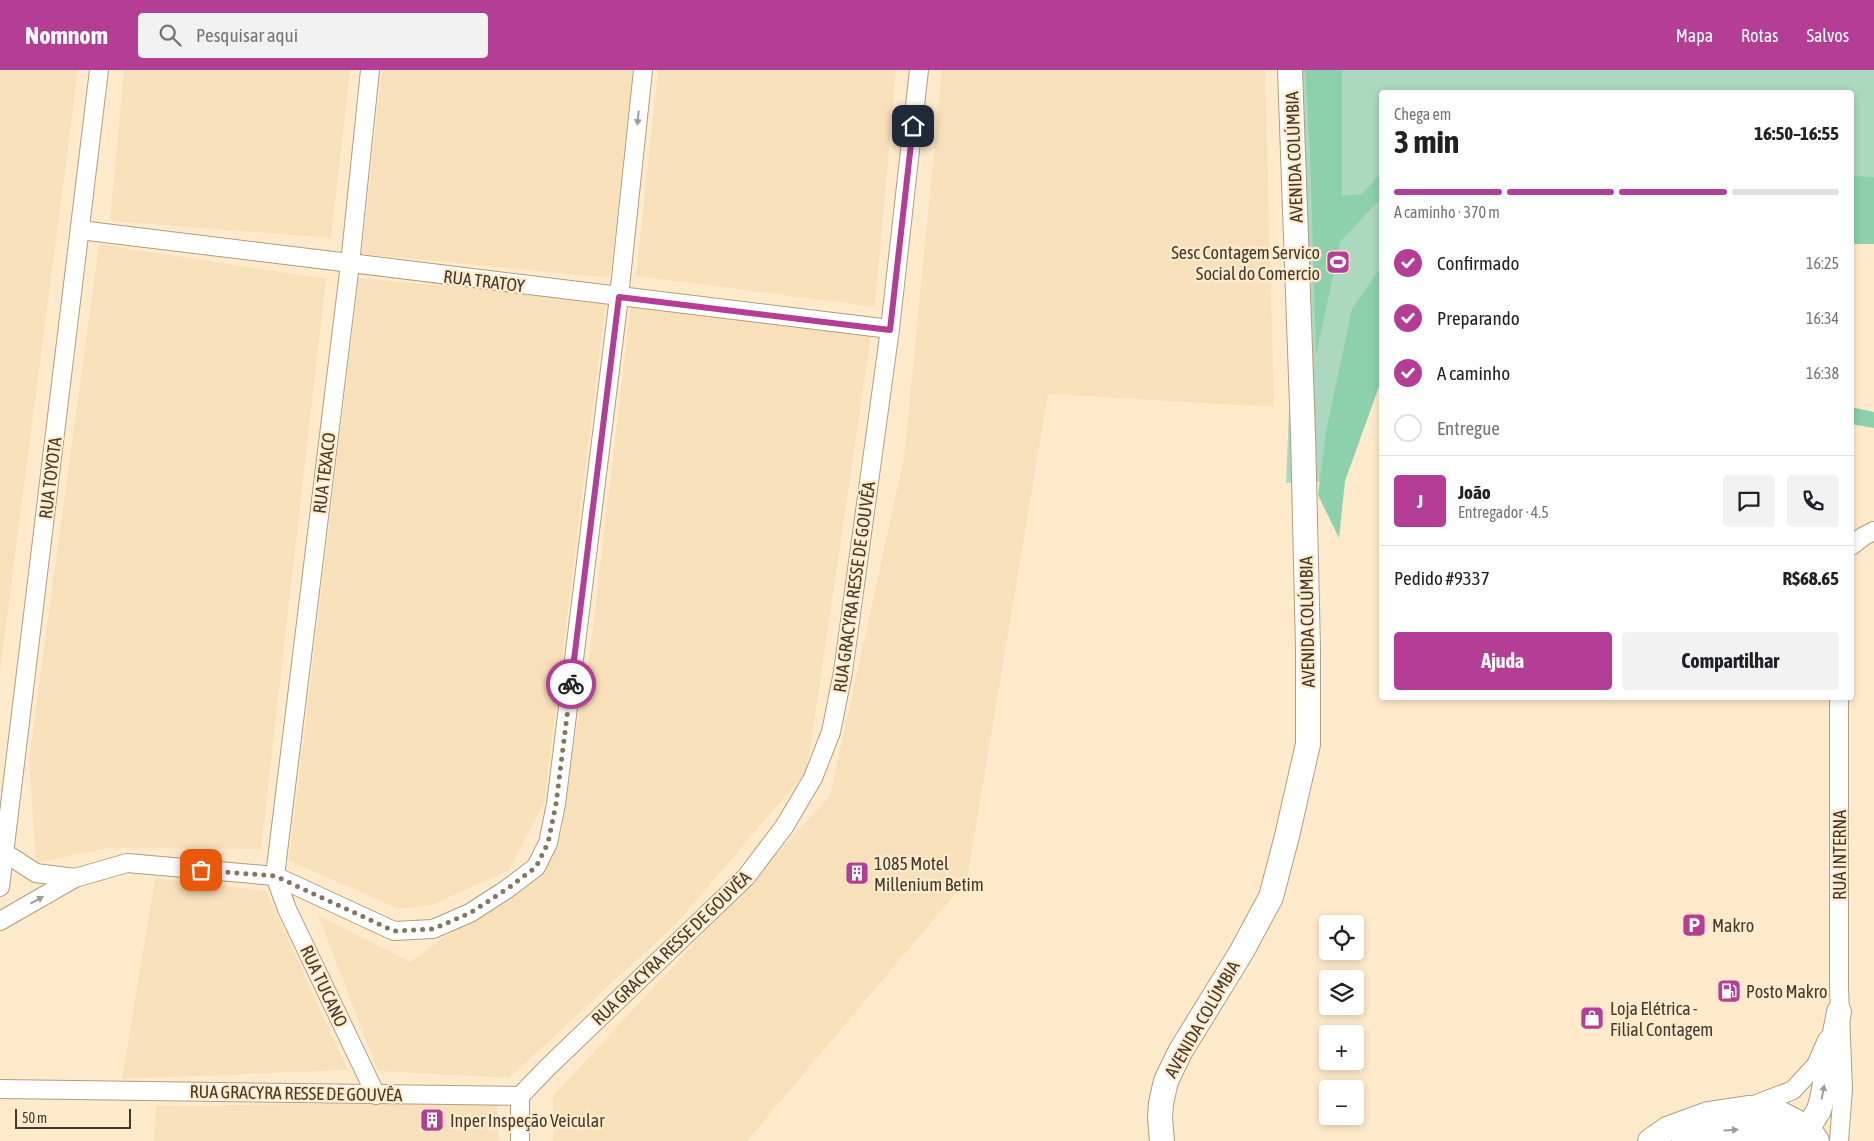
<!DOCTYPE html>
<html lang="pt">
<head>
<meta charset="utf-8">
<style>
  :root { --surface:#fff; --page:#f2f2f2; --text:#202124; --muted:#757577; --line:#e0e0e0; --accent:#b43e95 }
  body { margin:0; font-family:"Asap Condensed",sans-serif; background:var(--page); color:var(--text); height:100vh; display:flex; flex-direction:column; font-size:19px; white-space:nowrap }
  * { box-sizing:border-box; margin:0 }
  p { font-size:16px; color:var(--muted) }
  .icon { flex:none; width:28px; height:28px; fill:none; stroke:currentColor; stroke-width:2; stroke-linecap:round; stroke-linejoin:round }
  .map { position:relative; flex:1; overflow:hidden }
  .side { position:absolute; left:1379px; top:20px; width:475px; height:610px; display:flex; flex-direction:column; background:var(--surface); border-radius:5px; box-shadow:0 2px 8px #0003 }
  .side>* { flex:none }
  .fabs { position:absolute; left:1319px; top:845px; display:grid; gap:10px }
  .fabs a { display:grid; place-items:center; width:45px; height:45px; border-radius:5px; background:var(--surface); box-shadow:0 2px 8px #0003; font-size:25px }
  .scale { position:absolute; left:15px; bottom:12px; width:116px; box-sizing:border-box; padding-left:5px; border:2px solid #40392c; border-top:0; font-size:14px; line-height:18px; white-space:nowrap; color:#40392c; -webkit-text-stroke:4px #ffebcc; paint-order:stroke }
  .pin { position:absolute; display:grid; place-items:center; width:42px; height:42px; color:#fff; margin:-21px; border-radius:10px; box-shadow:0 2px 8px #0006 }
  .courier { position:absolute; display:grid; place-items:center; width:50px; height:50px; margin:-25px; border:4px solid #b43e95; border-radius:50%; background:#fff; color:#222; box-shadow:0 1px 6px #0007 }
  .headline em { font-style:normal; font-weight:700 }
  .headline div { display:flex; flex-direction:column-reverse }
  .headline { display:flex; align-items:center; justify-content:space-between; height:85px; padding:0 15px }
  h1 { font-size:32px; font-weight:700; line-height:38px }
  .bar { display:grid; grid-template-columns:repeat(4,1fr); gap:8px 5px; align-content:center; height:60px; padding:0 15px }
  .bar i { height:6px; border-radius:4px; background:var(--line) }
  .bar .selected { background:var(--accent) }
  .bar p { grid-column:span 4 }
  .line { display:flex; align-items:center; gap:12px; padding:0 15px; border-top:1px solid var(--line) }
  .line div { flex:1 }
  .round { display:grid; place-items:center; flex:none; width:52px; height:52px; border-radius:5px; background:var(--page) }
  ol { padding:0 15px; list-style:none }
  li { display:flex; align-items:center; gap:15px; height:55px }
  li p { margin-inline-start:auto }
  li .icon { padding:5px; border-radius:50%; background:var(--accent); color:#fff; stroke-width:4 }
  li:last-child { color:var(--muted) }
  li i { width:28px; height:28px; border:2px solid var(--line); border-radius:50% }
  .cta { display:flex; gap:10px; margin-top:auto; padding:10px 15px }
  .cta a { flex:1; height:58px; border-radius:5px; background:var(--accent); color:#fff; font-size:20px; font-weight:700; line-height:58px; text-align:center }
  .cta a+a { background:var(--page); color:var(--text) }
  header { display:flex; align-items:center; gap:30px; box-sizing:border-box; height:70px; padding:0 25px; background:var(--accent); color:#fff }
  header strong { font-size:24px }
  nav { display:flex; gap:28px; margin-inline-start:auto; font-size:18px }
  .search { width:350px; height:45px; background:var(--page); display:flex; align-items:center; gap:12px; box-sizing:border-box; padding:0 18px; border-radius:5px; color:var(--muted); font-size:19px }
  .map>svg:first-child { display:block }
  .built { fill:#f8e0ba }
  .green { fill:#abd8bf }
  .forest { fill:#8dd0ac }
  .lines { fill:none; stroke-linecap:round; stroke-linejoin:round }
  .street-casing { stroke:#b09e80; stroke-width:20 }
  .secondary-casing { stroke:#b09e80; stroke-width:26 }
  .street { stroke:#fff; stroke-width:18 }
  .secondary { stroke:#fff; stroke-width:24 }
  .oneway { fill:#a09c96 }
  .done { stroke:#837764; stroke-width:5; stroke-dasharray:0 9 }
  .route { stroke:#b43e95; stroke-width:6 }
  .labels { text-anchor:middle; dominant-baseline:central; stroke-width:4.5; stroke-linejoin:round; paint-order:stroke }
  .street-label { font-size:18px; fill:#40392c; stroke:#ffebcc }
  .poi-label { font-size:18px; fill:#40392c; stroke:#ffebcc; text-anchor:start }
</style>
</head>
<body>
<header>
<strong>Nomnom</strong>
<div class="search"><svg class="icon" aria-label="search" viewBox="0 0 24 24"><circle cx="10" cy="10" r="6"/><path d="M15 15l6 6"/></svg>Pesquisar aqui</div>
<nav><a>Mapa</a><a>Rotas</a><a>Salvos</a></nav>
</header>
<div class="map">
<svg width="1874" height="1071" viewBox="0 0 1874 1071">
  <rect width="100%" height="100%" fill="#ffebcc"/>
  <g class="built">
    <polygon points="0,0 78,0 0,601"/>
    <polygon points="124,0 350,0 331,168 110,151"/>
    <polygon points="382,0 633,0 610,208 362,184"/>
    <polygon points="658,0 896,0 875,237 636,206"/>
    <polygon points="942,0 1265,0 1274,337 1048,324 967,810 747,1071 553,1071 553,1026 830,726 904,388"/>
    <polygon points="99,174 326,209 261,779 109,778 36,793 29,689"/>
    <polygon points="359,208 606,231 544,733 509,800 432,835 399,839 289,791"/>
    <polygon points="631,234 871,266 807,701 676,854 509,1008 378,1001 318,845 410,892 552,789 562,761 568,705 588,599"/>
    <polygon points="155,808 266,821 348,1000 122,1009"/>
    <polygon points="497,1032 499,1071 154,1071 156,1036"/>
  </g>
  <polygon class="green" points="1303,0 1874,0 1874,141 1851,141 1851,22 1381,22 1381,243 1331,411 1286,413"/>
  <g class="forest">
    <polygon points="1305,0 1342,0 1342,126 1362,124 1381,103 1381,128 1340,172 1316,286 1310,80"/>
    <polygon points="1851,106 1874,107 1874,174 1851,174"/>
    <polygon points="1381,197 1381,311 1345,411 1339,468 1318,425 1326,362 1352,239"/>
    <polygon points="1851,337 1874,342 1874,358 1851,354"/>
  </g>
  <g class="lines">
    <g class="street-casing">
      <g id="street">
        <polyline points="370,0 350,194 275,806 287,839 376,1025"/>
        <polyline points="80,160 890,259"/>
        <polyline points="1851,476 1864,466 1874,461"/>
        <polyline points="1839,628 1839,917 1843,1019 1839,1071"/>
        <polyline points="5,783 36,803 75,808"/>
        <polyline points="0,817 99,0"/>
        <polyline points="0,851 75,808 127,793 275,806 394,861 433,859 470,843 507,819 536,797 548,773 556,734 619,227 643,0"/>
        <polyline points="0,1019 520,1026 547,998 746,807 784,757 813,708 831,662 843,602 890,259 919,0"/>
        <polyline points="1749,1037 1793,1020 1816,995 1827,970"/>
        <polyline points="520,1071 520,1026"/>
      </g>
    </g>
    <g class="secondary-casing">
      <g id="secondary">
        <polyline points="1781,1063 1808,1058 1819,1040 1822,1029 1839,942"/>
        <polyline points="1162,1071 1160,1048 1161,1033 1166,1011 1180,982 1242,881 1271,827 1287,766 1308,674 1308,579 1303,363 1290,0"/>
        <polyline points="1650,1071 1667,1059 1708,1044 1748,1038 1778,1042 1808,1058 1817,1071"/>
        <polyline points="1684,1071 1711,1061 1751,1059 1781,1063 1792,1071"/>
      </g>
    </g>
    <use href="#street" class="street"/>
    <use href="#secondary" class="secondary"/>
  </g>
  <defs><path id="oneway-solid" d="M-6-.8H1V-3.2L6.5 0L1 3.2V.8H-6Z" transform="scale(1.25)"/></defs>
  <g class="oneway">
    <use href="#oneway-solid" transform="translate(638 48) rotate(96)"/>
    <use href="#oneway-solid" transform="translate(37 830) rotate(-29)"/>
    <use href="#oneway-solid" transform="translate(1823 1022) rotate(-79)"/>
    <use href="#oneway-solid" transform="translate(1731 1060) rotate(-4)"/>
  </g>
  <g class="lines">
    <polyline class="done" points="201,800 275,806 394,861 433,859 470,843 507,819 536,797 548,773 556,734 571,614"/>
    <polyline class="route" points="571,614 619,227 890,260 913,56"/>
  </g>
  <defs>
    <g id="stadium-square" transform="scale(1.25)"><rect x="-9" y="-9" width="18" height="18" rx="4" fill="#b43e95" stroke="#ffebcc"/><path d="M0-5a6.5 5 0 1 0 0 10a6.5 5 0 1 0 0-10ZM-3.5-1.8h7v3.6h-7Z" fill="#fff"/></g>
    <g id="building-square" transform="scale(1.25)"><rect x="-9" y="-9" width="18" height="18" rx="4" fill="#b43e95" stroke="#ffebcc"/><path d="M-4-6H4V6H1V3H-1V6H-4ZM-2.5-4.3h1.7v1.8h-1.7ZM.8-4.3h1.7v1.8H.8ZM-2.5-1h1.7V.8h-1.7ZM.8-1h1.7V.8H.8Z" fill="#fff"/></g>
    <g id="parking-square" transform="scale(1.25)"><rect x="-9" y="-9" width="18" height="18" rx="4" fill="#b43e95" stroke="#ffebcc"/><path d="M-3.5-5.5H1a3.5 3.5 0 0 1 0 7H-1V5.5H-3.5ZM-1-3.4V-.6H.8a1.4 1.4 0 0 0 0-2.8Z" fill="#fff"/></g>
    <g id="fuel-square" transform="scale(1.25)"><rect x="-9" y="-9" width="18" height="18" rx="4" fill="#b43e95" stroke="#ffebcc"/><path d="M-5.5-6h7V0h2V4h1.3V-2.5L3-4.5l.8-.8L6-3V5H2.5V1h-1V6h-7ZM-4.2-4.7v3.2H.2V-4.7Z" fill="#fff"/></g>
    <g id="shop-square" transform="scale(1.25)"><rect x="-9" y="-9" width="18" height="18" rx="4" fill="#b43e95" stroke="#ffebcc"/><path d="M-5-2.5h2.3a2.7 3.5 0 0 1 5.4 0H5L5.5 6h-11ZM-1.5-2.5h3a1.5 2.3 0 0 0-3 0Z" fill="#fff"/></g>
  </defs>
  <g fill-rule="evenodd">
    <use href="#stadium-square" x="1338" y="192"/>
    <use href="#building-square" x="857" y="803"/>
    <use href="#parking-square" x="1694" y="855"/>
    <use href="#fuel-square" x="1729" y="921"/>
    <use href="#shop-square" x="1592" y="948"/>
    <use href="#building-square" x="432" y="1050"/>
  </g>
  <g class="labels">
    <g class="street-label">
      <text transform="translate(1294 87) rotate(-92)">AVENIDA COLÚMBIA</text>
      <text transform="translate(484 211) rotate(7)">RUA TRATOY</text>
      <text transform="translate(324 403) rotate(-83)">RUA TEXACO</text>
      <text transform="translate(50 408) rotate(-83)">RUA TOYOTA</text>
      <text transform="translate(854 517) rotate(-82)">RUA GRACYRA RESSE DE GOUVÊA</text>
      <text transform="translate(1307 552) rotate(-91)">AVENIDA COLÚMBIA</text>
      <text transform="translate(1839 785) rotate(-90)">RUA INTERNA</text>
      <text transform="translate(671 878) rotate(-44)">RUA GRACYRA RESSE DE GOUVÊA</text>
      <text transform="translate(324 916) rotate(65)">RUA TUCANO</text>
      <text transform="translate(1202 949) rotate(-60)">AVENIDA COLÚMBIA</text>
      <text transform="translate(296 1023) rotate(1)">RUA GRACYRA RESSE DE GOUVÊA</text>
    </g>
    <g class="poi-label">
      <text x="1320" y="182" text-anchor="end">Sesc Contagem Servico<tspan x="1320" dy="21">Social do Comercio</tspan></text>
      <text x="874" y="793">1085 Motel<tspan x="874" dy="21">Millenium Betim</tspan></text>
      <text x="1712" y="855">Makro</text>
      <text x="1746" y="921">Posto Makro</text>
      <text x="1610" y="938">Loja Elétrica -<tspan x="1610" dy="21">Filial Contagem</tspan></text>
      <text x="450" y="1050">Inper Inspeção Veicular</text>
    </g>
  </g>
</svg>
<div class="fabs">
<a><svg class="icon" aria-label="locate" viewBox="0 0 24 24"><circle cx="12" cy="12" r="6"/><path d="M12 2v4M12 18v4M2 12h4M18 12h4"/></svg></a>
<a><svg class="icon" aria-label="layers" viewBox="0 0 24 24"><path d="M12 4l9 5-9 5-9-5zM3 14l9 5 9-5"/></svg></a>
<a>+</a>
<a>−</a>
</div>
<div class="scale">50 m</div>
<div class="pin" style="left:201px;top:800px;background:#ea580c"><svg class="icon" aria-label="bag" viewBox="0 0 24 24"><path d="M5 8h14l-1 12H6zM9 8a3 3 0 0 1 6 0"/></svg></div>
<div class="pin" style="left:913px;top:56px;background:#1f2937"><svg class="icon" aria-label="home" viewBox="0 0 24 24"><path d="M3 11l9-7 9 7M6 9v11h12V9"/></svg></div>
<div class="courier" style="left:571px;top:614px"><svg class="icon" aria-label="bike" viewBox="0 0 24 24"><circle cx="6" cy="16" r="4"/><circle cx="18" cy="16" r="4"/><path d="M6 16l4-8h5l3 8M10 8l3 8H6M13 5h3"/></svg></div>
<section class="side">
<div class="headline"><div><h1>3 min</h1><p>Chega em</p></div><em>16:50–16:55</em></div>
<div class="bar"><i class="selected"></i><i class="selected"></i><i class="selected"></i><i></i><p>A caminho · 370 m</p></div>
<ol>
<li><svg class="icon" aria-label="check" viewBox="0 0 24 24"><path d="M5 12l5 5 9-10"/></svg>Confirmado<p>16:25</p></li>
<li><svg class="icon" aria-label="check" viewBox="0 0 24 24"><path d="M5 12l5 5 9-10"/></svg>Preparando<p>16:34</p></li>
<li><svg class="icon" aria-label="check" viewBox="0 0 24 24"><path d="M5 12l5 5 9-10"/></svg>A caminho<p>16:38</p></li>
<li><i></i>Entregue</li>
</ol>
<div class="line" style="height:90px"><b class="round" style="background:var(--accent);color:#fff">J</b><div><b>João</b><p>Entregador · 4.5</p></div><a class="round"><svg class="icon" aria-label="chat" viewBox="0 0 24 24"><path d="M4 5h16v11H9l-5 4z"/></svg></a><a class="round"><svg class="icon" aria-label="phone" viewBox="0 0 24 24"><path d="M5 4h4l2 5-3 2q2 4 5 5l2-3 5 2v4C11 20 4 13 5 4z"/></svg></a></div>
<div class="line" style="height:65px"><div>Pedido #9337</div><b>R$68.65</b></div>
<div class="cta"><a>Ajuda</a><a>Compartilhar</a></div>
</section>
</div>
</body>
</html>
